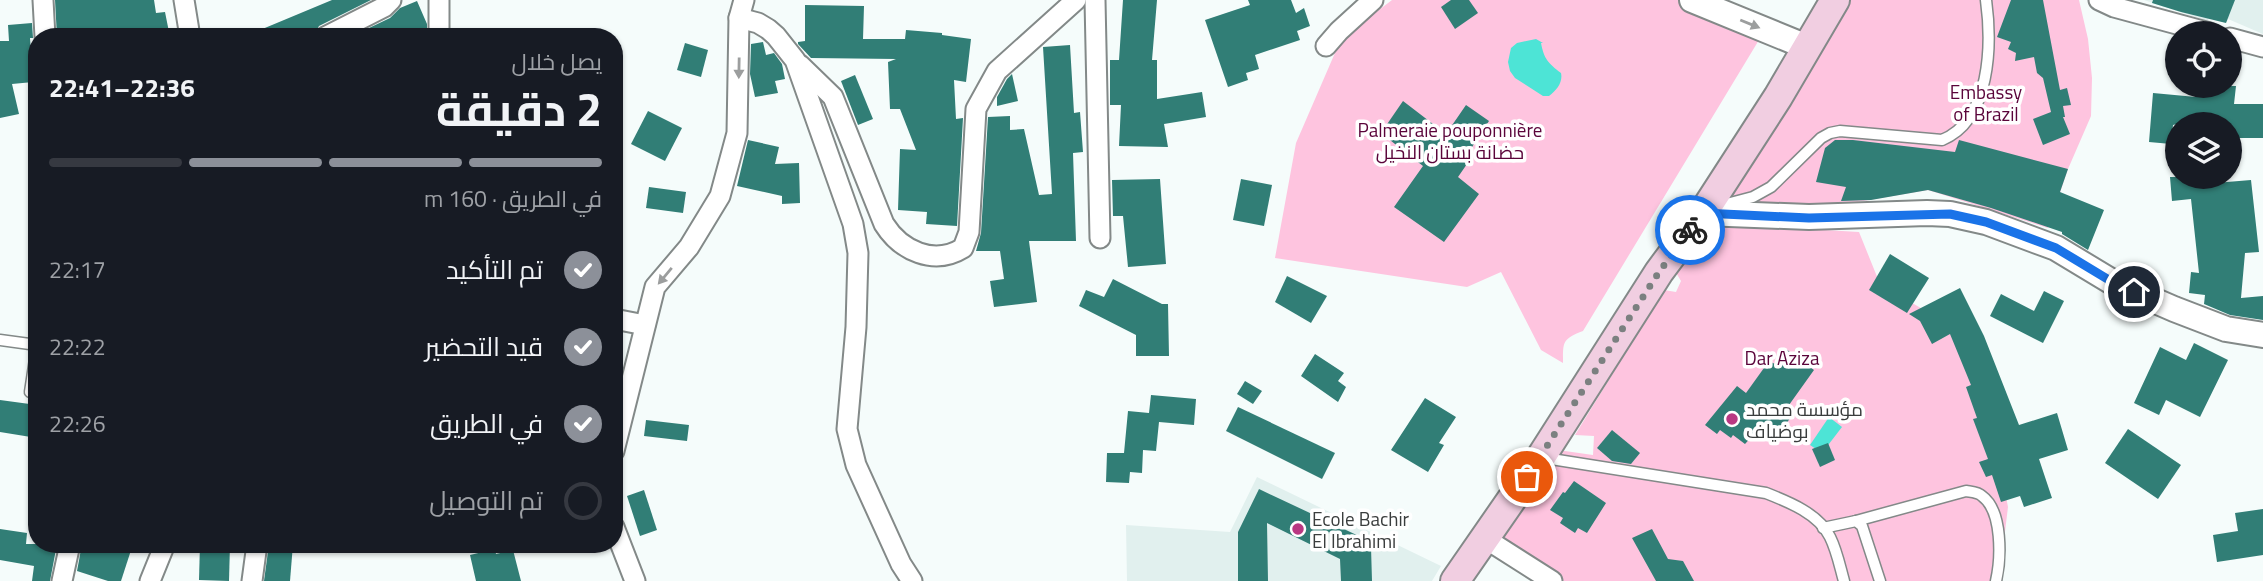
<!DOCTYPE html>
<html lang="ar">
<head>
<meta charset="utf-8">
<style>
  :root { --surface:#171b24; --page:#242831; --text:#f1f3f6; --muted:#9ea1a6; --line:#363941; --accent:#8c9099 }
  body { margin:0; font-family:"Titillium Web",Cairo,sans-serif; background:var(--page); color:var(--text); direction:rtl; height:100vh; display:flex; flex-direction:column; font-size:26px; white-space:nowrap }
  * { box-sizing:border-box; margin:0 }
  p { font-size:23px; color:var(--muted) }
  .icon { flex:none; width:38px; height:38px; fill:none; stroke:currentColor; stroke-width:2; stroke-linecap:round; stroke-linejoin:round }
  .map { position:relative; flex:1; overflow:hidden; direction:ltr }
  .sheet { position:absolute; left:28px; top:28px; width:595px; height:525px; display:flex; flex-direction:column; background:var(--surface); border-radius:28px; box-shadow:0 2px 5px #0004; direction:rtl }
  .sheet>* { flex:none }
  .tools { position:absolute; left:2165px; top:21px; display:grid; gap:14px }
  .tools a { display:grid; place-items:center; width:77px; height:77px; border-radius:50%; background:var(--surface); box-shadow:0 2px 5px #0004; font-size:35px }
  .pin { position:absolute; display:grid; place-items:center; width:60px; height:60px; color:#fff; margin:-30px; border:4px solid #fff; border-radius:50%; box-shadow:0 2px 7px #0007 }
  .courier { position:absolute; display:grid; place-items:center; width:70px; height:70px; margin:-35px; border:5px solid #1a73e8; border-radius:50%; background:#fff; color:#222; box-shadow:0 2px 9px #0007 }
  .headline em { font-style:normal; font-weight:700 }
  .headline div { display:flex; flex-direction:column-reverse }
  .headline { display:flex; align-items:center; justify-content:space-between; height:119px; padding:0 21px }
  h1 { font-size:46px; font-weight:700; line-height:52px }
  .bar { display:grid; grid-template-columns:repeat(4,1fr); gap:10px 7px; align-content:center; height:84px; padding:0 21px }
  .bar i { height:9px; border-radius:5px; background:var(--line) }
  .bar .current { background:var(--accent) }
  .bar p { grid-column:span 4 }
  ol { padding:0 21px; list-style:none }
  li { display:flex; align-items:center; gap:21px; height:77px }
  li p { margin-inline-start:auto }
  li .icon { padding:7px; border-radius:50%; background:var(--accent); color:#fff; stroke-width:4 }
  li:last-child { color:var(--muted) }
  li i { width:38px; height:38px; border:4px solid var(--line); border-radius:50% }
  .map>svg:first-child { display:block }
  .built { fill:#e1f0ee }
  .green { fill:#fec4df }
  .water { fill:#4de4d6 }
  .building { fill:#317e76 }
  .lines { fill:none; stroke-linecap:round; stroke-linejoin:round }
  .service-casing { stroke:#838988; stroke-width:13 }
  .minor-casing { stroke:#838988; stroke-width:23 }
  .tertiary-casing { stroke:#838988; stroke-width:28 }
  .secondary-casing { stroke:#838988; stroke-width:32 }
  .service { stroke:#fff; stroke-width:10 }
  .minor { stroke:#fff; stroke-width:19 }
  .tertiary { stroke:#fff; stroke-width:24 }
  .secondary { stroke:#f1cee1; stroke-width:28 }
  .oneway { fill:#9c9e9e }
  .done { stroke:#7b8080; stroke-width:7; stroke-dasharray:0 12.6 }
  .route { stroke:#1a73e8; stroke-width:9 }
  .poi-dot { fill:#b93882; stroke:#fff; stroke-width:2.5 }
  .labels { text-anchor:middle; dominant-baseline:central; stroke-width:7; stroke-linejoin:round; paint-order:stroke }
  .park-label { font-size:19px; fill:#5a043a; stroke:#fff }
  .poi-label { font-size:19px; fill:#3a3d3d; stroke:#fff; text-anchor:start }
</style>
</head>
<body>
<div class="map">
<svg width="2263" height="581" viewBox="0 0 2263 581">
  <rect width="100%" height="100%" fill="#f5fcfb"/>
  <g class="built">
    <polygon points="2144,0 2263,0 2263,34 2228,19 2226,23 2209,18 2207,21"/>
    <polygon points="1257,477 1441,566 1432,581 1127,581 1126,525 1230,532"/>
  </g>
  <g class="green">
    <path d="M1392 0H1691L1765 30 1583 331C1562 339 1563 342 1563 363L1541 350 1501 272 1467 287 1275 258 1296 143 1341 39Z"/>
    <polygon points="1849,0 2079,0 2088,39 2092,78 2091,116 2068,169 2048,228 1928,190 1840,205 1735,209 1727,192"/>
    <polygon points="1704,223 1859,232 1880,284 1953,327 2000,466 2008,507 1999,581 1564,581 1496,536 1558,450 1593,455 1594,436 1575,435 1664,290 1676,292 1681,281 1675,271"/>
  </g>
  <g class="water">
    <path d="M1536 39 1543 43H1541C1544 59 1548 63 1561 73 1563 82 1557 90 1549 96H1543L1515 78 1510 71 1508 62 1511 48 1517 43Z"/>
    <polygon points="1829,417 1842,427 1822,453 1810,445"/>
  </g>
  <g class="building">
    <polygon points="55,0 154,0 156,13 165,12 170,37 140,37 139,29 114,33 106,37 57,37"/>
    <polygon points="332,0 371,0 319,26 313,37 243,37"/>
    <polygon points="1123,0 1157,0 1152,60 1157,60 1157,99 1202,92 1206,117 1164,124 1168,147 1119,146 1121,105 1110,105 1110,60 1119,60"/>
    <polygon points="1248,0 1291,0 1296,13 1304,8 1310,26 1297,31 1300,40 1255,55 1259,69 1246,73 1248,80 1228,87 1205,20 1250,5"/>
    <polygon points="1451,0 1469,0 1478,13 1455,29 1441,7"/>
    <polygon points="2011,0 2043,0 2060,90 2067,88 2071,105 2063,106 2065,117 2063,117 2070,134 2043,145 2033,119 2051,112 2043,78 2037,73 2034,57 2015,61 2016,53 2008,49 2011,42 1997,37"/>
    <polygon points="2153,0 2235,0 2226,23 2181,12 2152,3"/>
    <polygon points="417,1 427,24 427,37 372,37 369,28 390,18 400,8"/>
    <polygon points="805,5 864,6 863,39 905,39 906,30 942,33 942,35 971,39 966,82 954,80 956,119 963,118 957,226 926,224 927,212 898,210 900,149 916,150 900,109 890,109 888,62 896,59 811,58 798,44 798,42 805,41"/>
    <polygon points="32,23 33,38 30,38 33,82 12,84 19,114 0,118 0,41 9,41 8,25"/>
    <polygon points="763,42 766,55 774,53 782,64 785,79 775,81 778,93 755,97 750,74 751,44"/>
    <polygon points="685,43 708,50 701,77 677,70"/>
    <polygon points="1070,45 1074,113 1080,112 1083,152 1073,153 1076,241 1029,241 1037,302 994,307 990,281 1004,279 1000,251 976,251 981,233 988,117 1010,116 1010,130 1024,129 1039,195 1052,194 1043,47"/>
    <polygon points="1012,74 1018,101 997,106 997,97 1007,79"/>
    <polygon points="855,75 873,119 858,125 841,81"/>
    <polygon points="2197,86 2236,86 2234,104 2263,104 2263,138 2230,138 2230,124 2177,124 2173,125 2171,144 2149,142 2153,93 2196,97"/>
    <polygon points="1403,101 1446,134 1466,105 1489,121 1463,161 1467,164 1458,177 1479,194 1444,242 1394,207 1423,166 1381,133"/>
    <polygon points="648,111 682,128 665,161 631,144"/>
    <polygon points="748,140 779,147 775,164 799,163 800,203 782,204 782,196 737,186"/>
    <polygon points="1835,140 1853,140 1955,152 1959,140 2068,169 2060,192 2104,210 2088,250 2062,234 2062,232 1991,208 1928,190 1871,200 1841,201 1846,187 1816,182 1825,148"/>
    <polygon points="2170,177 2190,177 2191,185 2251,180 2259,252 2245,253 2241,298 2263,296 2263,320 2230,315 2204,304 2205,295 2189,293 2191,272 2199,273 2191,199 2172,201"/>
    <polygon points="1160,179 1166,264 1128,267 1123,216 1113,216 1112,180"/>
    <polygon points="1241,179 1272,185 1264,226 1233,220"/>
    <polygon points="649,187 686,192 683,213 646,208"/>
    <polygon points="1890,254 1929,278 1907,313 1869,290"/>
    <polygon points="1287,276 1327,296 1311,323 1275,302"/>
    <polygon points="1113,279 1162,304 1168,304 1169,356 1136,356 1136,335 1079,306 1086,290 1104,297"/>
    <polygon points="1960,288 1984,336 2019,425 2057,413 2068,450 2039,459 2052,498 2024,507 2020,496 2001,502 1992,475 1986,477 1979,462 1988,459 1973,419 1977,418 1966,387 1971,385 1950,334 1932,344 1920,321 1909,314"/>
    <polygon points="2044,291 2064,301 2043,343 1990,316 2001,294 2034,311"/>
    <polygon points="2194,343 2228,360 2200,417 2166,400 2159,415 2134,403 2160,347 2186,360"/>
    <polygon points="1786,349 1814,370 1784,412 1791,417 1780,432 1765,422 1745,444 1733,435 1731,438 1720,430 1717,434 1705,425 1737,386 1746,393 1769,361 1775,364"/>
    <polygon points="1315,354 1344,373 1338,381 1346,387 1338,402 1301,376"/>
    <polygon points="1245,381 1262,391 1253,404 1237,394"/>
    <polygon points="1151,395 1196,399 1194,425 1159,422 1156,451 1143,450 1142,473 1130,472 1129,483 1106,482 1107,453 1124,453 1128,411 1149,413"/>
    <polygon points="1425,398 1456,417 1439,443 1444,445 1428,472 1391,450"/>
    <polygon points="0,400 37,405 37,438 0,432"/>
    <polygon points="1238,407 1335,453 1322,479 1226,431"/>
    <polygon points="646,420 689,425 687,441 644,436"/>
    <polygon points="2128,429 2181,465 2158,499 2105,463"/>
    <polygon points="1612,430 1640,453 1631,464 1612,461 1597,448"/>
    <polygon points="1828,443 1835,460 1820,467 1812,449"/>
    <polygon points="1574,481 1606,503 1587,533 1578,528 1575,533 1560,523 1563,518 1550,510 1563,492 1565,493"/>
    <polygon points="1259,489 1363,538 1363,548 1371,547 1372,581 1341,581 1340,559 1267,523 1268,581 1238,581 1238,532"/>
    <polygon points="644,490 657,530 640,536 627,496"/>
    <polygon points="2263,509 2263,555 2217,562 2213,535 2238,531 2235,513"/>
    <polygon points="0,529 27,533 26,544 57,544 50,581 32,581 34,566 0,560"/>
    <polygon points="1652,529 1668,559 1683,561 1694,581 1656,581 1632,538"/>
    <polygon points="82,544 133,544 121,581 108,581 77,571"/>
    <polygon points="200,544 230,544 229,581 199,580"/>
    <polygon points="269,544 293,544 290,581 264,581"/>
    <polygon points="495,549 496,554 513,550 521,581 476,581 470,555"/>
  </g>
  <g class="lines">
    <g class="service-casing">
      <g id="service">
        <path d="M1719 206 1753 197 1771 187 1821 138 1830 133 1840 131 1942 140C1991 120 1992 44 1986 0"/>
        <polyline points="0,340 37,345"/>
        <polyline points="30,392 37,346"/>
        <path d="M1545 458 1766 493C1789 502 1819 514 1830 537 1837 551 1840 567 1844 581"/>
        <path d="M1856 521 1966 491C1972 492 1978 492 1982 496 2003 511 2001 559 1996 581"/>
        <polyline points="1823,528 1856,521 1862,526 1880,581"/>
      </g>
    </g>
    <g class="minor-casing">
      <g id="minor">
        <polyline points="43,0 45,37"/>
        <polyline points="184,0 190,37"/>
        <polyline points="439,0 439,37"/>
        <polyline points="1095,0 1100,238"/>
        <polyline points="2099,0 2114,7 2210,33"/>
        <polyline points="739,18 758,23 768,29 776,36 795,60 853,224 858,253 856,327 847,429 856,465 901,564 912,581"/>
        <polyline points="325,37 384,7 391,0"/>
        <polyline points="2230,38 2263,47"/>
        <polyline points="1326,46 1339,31 1373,0"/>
        <path d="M800 65 833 97 884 224C901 251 934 266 963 248L969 232 976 109 997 71 1076 0"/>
        <polyline points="614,319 645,325"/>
        <polyline points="614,451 655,287 689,247 720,196 737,133 739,18 744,0"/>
        <polyline points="614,527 635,581"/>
        <polyline points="1486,539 1552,581"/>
        <polyline points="62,581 70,544"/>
        <polyline points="150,581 165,544"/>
        <polyline points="252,581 257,544"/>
      </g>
    </g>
    <g class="tertiary-casing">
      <g id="tertiary">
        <polyline points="1692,0 1807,47"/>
        <polyline points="1703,213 1809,217 1927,213 1950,214 1986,222 2056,248 2114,283 2174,309 2226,329 2263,335"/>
      </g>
    </g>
    <g class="secondary-casing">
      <polyline id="secondary" points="1455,581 1541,457 1659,272 1703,213 1778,97 1835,0"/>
    </g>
    <use href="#service" class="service"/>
    <use href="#minor" class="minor"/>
    <use href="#tertiary" class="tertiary"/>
    <use href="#secondary" class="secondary"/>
  </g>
  <defs><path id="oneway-solid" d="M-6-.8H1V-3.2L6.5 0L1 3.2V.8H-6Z" transform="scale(1.75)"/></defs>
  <g class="oneway">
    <use href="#oneway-solid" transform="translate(1750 24) rotate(22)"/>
    <use href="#oneway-solid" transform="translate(739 68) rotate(91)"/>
    <use href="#oneway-solid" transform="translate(665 276) rotate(130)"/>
  </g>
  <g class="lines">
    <polyline class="done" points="1527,477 1659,272 1690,230"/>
    <polyline class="route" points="1690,230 1703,213 1809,218 1950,214 1986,222 2056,248 2114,283 2134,292"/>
  </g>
  <g class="poi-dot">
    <circle cx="1732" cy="419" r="7"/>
    <circle cx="1298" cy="529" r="7"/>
  </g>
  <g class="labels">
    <g class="park-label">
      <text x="1986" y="91">Embassy<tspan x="1986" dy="22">of Brazil</tspan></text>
      <text x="1450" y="129">Palmeraie pouponnière<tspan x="1450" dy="22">حضانة بستان النخيل</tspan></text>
      <text x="1782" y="357">Dar Aziza</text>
    </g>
    <g class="poi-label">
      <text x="1746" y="408">مؤسسة محمد<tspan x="1746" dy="22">بوضياف</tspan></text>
      <text x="1312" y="518">Ecole Bachir<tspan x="1312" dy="22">El Ibrahimi</tspan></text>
    </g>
  </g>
</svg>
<div class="tools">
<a><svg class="icon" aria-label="locate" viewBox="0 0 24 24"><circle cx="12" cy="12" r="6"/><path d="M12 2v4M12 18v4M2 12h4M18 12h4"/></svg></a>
<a><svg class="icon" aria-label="layers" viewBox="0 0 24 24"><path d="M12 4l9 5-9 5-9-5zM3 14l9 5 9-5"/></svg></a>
</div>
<div class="pin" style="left:1527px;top:477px;background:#ea580c"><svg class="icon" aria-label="bag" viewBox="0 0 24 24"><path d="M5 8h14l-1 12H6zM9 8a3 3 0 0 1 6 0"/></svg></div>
<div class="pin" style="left:2134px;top:292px;background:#1f2937"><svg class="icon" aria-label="home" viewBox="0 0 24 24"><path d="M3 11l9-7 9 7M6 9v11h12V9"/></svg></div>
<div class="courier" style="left:1690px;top:230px"><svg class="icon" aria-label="bike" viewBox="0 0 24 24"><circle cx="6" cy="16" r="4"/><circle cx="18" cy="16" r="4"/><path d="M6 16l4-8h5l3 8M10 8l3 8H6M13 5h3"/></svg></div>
<section class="sheet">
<div class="headline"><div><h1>2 دقيقة</h1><p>يصل خلال</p></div><em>22:36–22:41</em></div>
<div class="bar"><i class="current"></i><i class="current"></i><i class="current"></i><i></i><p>في الطريق · 160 m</p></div>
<ol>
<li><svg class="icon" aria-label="check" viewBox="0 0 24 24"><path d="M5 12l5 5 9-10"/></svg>تم التأكيد<p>22:17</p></li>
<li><svg class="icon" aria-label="check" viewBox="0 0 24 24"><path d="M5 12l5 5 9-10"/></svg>قيد التحضير<p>22:22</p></li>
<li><svg class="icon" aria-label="check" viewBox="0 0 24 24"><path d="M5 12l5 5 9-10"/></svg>في الطريق<p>22:26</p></li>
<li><i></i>تم التوصيل</li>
</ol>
</section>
</div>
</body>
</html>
